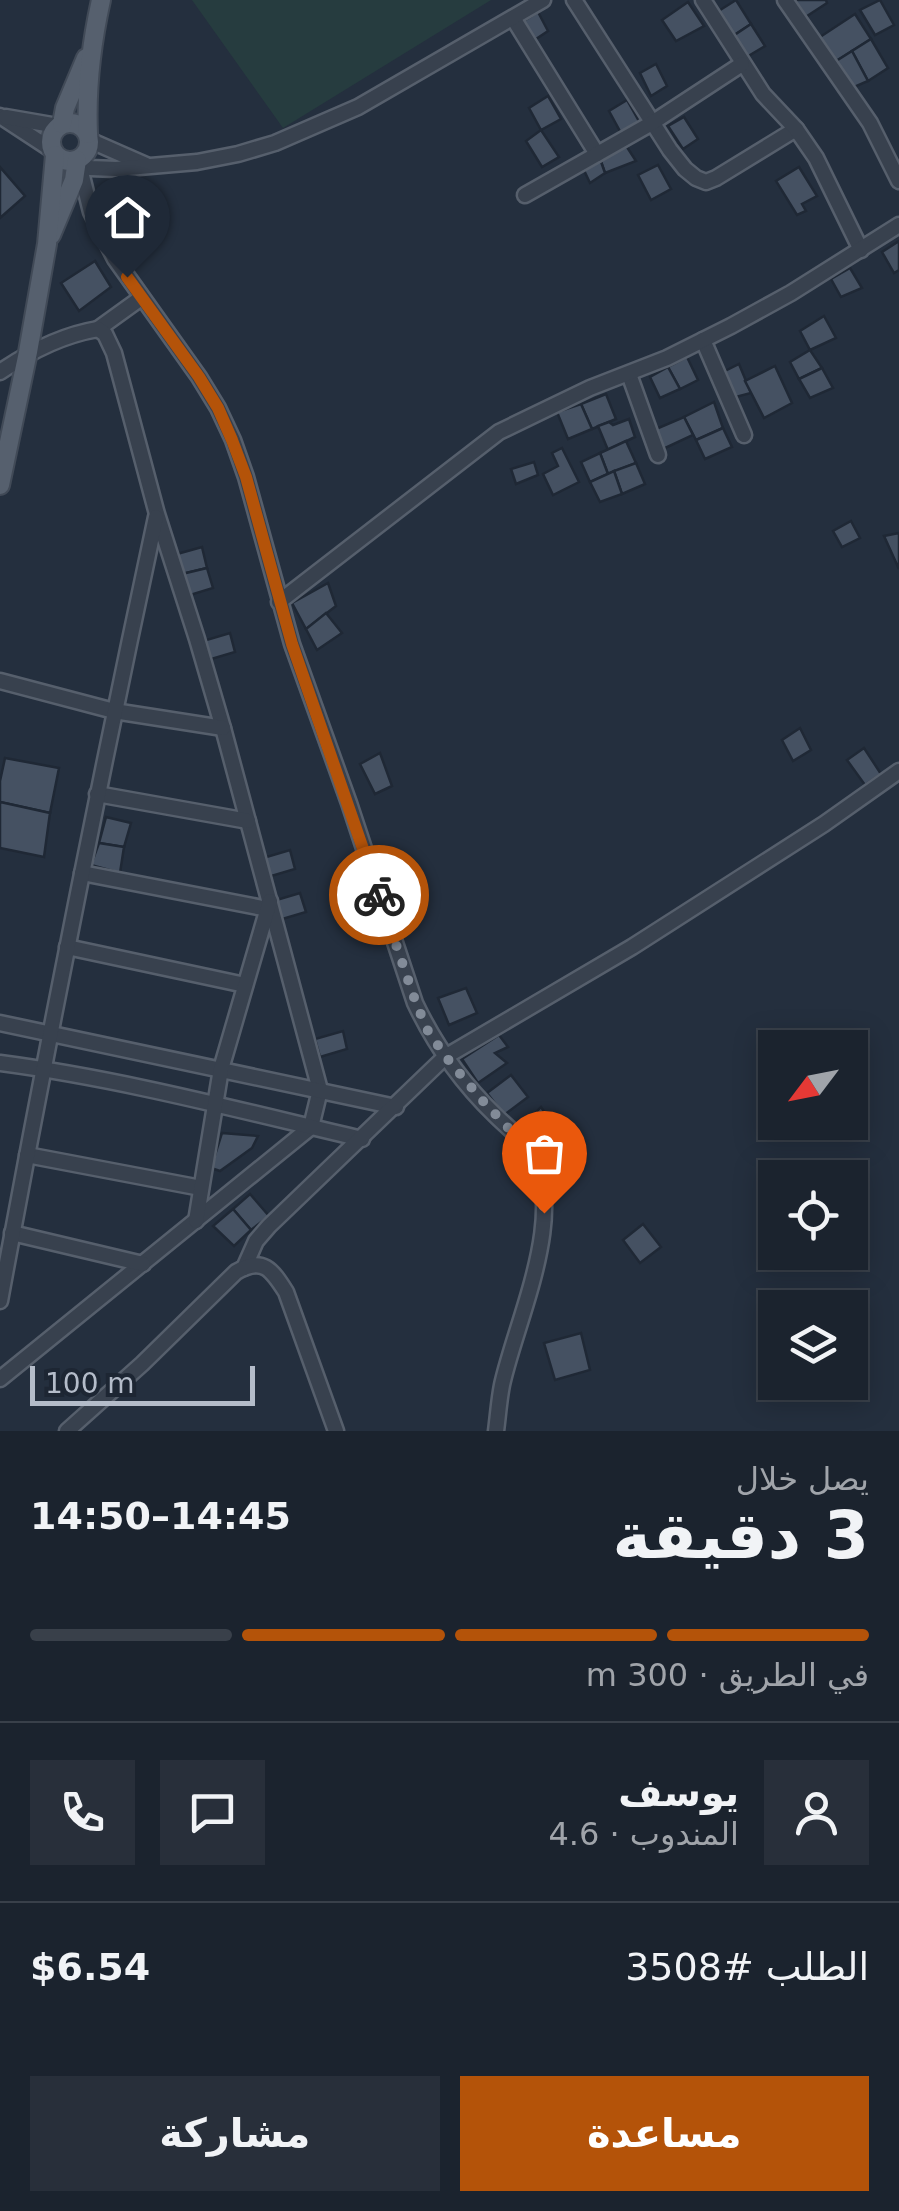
<!DOCTYPE html>
<html lang="ar">
<head>
<meta charset="utf-8">
<style>
  :root { --surface:#1b232e; --page:#282f3a; --text:#f1f3f6; --muted:#a0a4aa; --line:#39404a; --accent:#b45309 }
  body { margin:0; font-family:"DejaVu Sans",Cairo,sans-serif; background:var(--page); color:var(--text); direction:rtl; height:100vh; display:flex; flex-direction:column; font-size:38px; white-space:nowrap }
  * { box-sizing:border-box; margin:0 }
  p { font-size:32px; color:var(--muted) }
  .icon { flex:none; width:55px; height:55px; fill:none; stroke:currentColor; stroke-width:2; stroke-linecap:round; stroke-linejoin:round }
  .map { position:relative; height:1431px; overflow:hidden; direction:ltr }
  .details { display:flex; flex-direction:column; background:var(--surface); flex:1 }
  .details>* { flex:none }
  .needle { width:65px; rotate:238deg }
  .controls { position:absolute; left:758px; top:1030px; display:grid; gap:20px }
  .controls a { display:grid; place-items:center; width:110px; height:110px; border-radius:0px; background:var(--surface); box-shadow:0 5px 25px #0003,0 0 0 2px var(--line); font-size:50px }
  .scale { position:absolute; left:30px; bottom:25px; width:225px; box-sizing:border-box; padding-left:10px; border:5px solid #b4bcc9; border-top:0; font-size:28px; line-height:35px; white-space:nowrap; color:#b4bcc9; -webkit-text-stroke:8px #1d2633; paint-order:stroke }
  .pin { position:absolute; display:grid; place-items:center; width:85px; height:85px; color:#fff; margin:-102px -42px; border-radius:50% 50% 50% 0; rotate:-45deg; box-shadow:0 0 10px #0007 }
  .pin .icon { rotate:45deg }
  .courier { position:absolute; display:grid; place-items:center; width:100px; height:100px; margin:-50px; border:8px solid #b45309; border-radius:50%; background:#fff; color:#222; box-shadow:0 2px 12px #0007 }
  .summary em { font-style:normal; font-weight:600 }
  .summary div { display:flex; flex-direction:column-reverse }
  .summary { display:flex; align-items:center; justify-content:space-between; height:170px; padding:0 30px }
  h1 { font-size:65px; font-weight:600; line-height:75px }
  .bar { display:grid; grid-template-columns:repeat(4,1fr); gap:15px 10px; align-content:center; height:120px; padding:0 30px }
  .bar i { height:12px; border-radius:8px; background:var(--line) }
  .bar .active { background:var(--accent) }
  .bar p { grid-column:span 4 }
  .line { display:flex; align-items:center; gap:25px; padding:0 30px; border-top:2px solid var(--line) }
  .line div { flex:1 }
  .round { display:grid; place-items:center; flex:none; width:105px; height:105px; border-radius:0px; background:var(--page) }
  .action { display:flex; gap:20px; margin-top:auto; padding:20px 30px }
  .action a { flex:1; height:115px; border-radius:0px; background:var(--accent); color:#fff; font-size:40px; font-weight:600; line-height:115px; text-align:center }
  .action a+a { background:var(--page); color:var(--text) }
  .map>svg:first-child { display:block }
  .green { fill:#263c3f }
  .building { fill:#455162; stroke:#1f2835; stroke-width:2.5 }
  .lines { fill:none; stroke-linecap:round; stroke-linejoin:round }
  .minor-casing { stroke:#565f6c; stroke-width:19 }
  .major-casing { stroke:#414a57; stroke-width:22 }
  .minor { stroke:#38414e; stroke-width:14 }
  .major { stroke:#56606e; stroke-width:18 }
  .done { stroke:#828b98; stroke-width:10; stroke-dasharray:0 18 }
  .route { stroke:#b45309; stroke-width:12 }
</style>
</head>
<body>
<div class="map">
<svg width="899" height="1431" viewBox="0 0 899 1431">
  <rect width="100%" height="100%" fill="#242f3e"/>
  <polygon class="green" points="192,0 491,0 283,128"/>
  <g class="building">
    <polygon points="736,0 751,24 733,36 717,12"/>
    <polygon points="793,0 826,0 827,3 804,18"/>
    <polygon points="880,0 894,25 875,35 860,10"/>
    <polygon points="688,2 704,26 676,41 662,20"/>
    <polygon points="538,12 548,31 533,41 522,22"/>
    <polygon points="855,14 871,39 833,63 817,39"/>
    <polygon points="751,24 765,46 745,58 733,36"/>
    <polygon points="871,39 888,68 868,81 852,51"/>
    <polygon points="852,51 868,81 852,88 833,63"/>
    <polygon points="656,64 667,86 651,96 640,73"/>
    <polygon points="548,96 561,119 541,130 529,108"/>
    <polygon points="627,100 640,123 621,133 609,111"/>
    <polygon points="684,117 698,139 683,149 668,126"/>
    <polygon points="541,130 559,157 542,167 526,141"/>
    <polygon points="625,144 636,161 605,173 599,156"/>
    <polygon points="599,156 605,173 590,183 582,166"/>
    <polygon points="658,165 671,189 651,200 638,175"/>
    <polygon points="0,167 25,196 0,218"/>
    <polygon points="799,167 817,196 802,204 806,211 797,215 776,181"/>
    <polygon points="899,241 899,270 894,273 882,252"/>
    <polygon points="95,261 111,287 79,311 61,283"/>
    <polygon points="850,268 862,288 841,297 831,279"/>
    <polygon points="824,316 836,338 810,350 800,331"/>
    <polygon points="810,350 822,368 799,379 790,362"/>
    <polygon points="687,357 698,380 680,389 668,367"/>
    <polygon points="739,364 751,393 732,398 721,373"/>
    <polygon points="775,366 792,403 764,418 745,381"/>
    <polygon points="668,367 680,389 660,398 650,377"/>
    <polygon points="822,368 833,388 810,398 799,379"/>
    <polygon points="606,394 616,419 592,429 581,404"/>
    <polygon points="714,402 723,428 696,440 684,417"/>
    <polygon points="581,404 592,429 568,439 557,412"/>
    <polygon points="684,417 693,435 663,449 656,429"/>
    <polygon points="629,419 635,437 608,450 598,426 609,422 613,425"/>
    <polygon points="723,428 732,447 705,459 696,440"/>
    <polygon points="626,441 636,463 608,474 600,453"/>
    <polygon points="562,448 579,482 553,495 543,474 558,466 552,453"/>
    <polygon points="600,453 608,474 590,482 581,462"/>
    <polygon points="534,462 538,475 516,484 511,469"/>
    <polygon points="636,463 645,484 622,494 614,471"/>
    <polygon points="614,471 622,494 600,502 590,482"/>
    <polygon points="851,521 860,538 842,547 833,531"/>
    <polygon points="899,533 899,569 884,536"/>
    <polygon points="202,547 207,568 182,574 177,554"/>
    <polygon points="207,568 213,588 187,596 182,574"/>
    <polygon points="328,583 336,606 306,629 292,603"/>
    <polygon points="326,613 342,633 317,650 306,629"/>
    <polygon points="230,633 235,652 208,660 203,641"/>
    <polygon points="800,728 811,750 793,761 782,740"/>
    <polygon points="864,748 881,774 865,785 847,760"/>
    <polygon points="380,753 392,786 375,794 360,764"/>
    <polygon points="5,758 59,768 50,813 0,802 0,781"/>
    <polygon points="0,802 50,813 44,857 0,848"/>
    <polygon points="106,817 131,823 124,847 99,843"/>
    <polygon points="99,843 124,847 120,873 91,865"/>
    <polygon points="290,850 295,869 268,877 263,858"/>
    <polygon points="300,893 306,912 279,920 273,901"/>
    <polygon points="466,988 477,1013 449,1025 438,998"/>
    <polygon points="343,1031 347,1049 320,1057 315,1039"/>
    <polygon points="499,1035 508,1047 495,1053 507,1063 478,1083 462,1059"/>
    <polygon points="511,1075 528,1097 504,1115 487,1093"/>
    <polygon points="541,1107 553,1125 532,1139 524,1125"/>
    <polygon points="222,1133 258,1136 252,1148 220,1171 211,1168"/>
    <polygon points="250,1194 269,1216 251,1230 233,1209"/>
    <polygon points="233,1209 251,1230 234,1246 213,1226"/>
    <polygon points="643,1224 661,1247 640,1263 623,1240"/>
    <polygon points="581,1333 590,1370 555,1380 544,1343"/>
  </g>
  <g class="lines">
    <g class="minor-casing">
      <g id="minor">
        <polyline points="574,0 670,150 685,169 696,178 706,182 716,178 796,129"/>
        <polyline points="703,0 763,94 796,129 816,158 861,250"/>
        <polyline points="785,0 870,123 899,181"/>
        <polyline points="513,18 597,154"/>
        <polyline points="0,116 52,150"/>
        <polyline points="6,117 58,126"/>
        <polyline points="89,140 146,165"/>
        <polyline points="78,160 90,168 116,169 197,162 238,154 275,143 358,107 543,0"/>
        <path d="M80 168 91 212 115 259 199 377 218 408 233 440 246 477 292 644 349 803 415 1003C435 1045 462 1083 495 1115 506 1126 518 1135 528 1148 571 1209 516 1320 502 1385 499 1400 498 1416 496 1431"/>
        <polyline points="525,195 652,123 742,64"/>
        <polyline points="98,329 141,298"/>
        <polyline points="703,340 744,435"/>
        <path d="M0 372C29 352 62 335 98 329L105 334 114 353 157 514 197 639 223 728 320 1090 311 1127 0 1379"/>
        <polyline points="629,374 658,455"/>
        <polyline points="279,602 499,432 590,388 667,358 731,326 791,293 899,225"/>
        <polyline points="0,681 114,711 223,728"/>
        <polyline points="97,794 248,821"/>
        <polyline points="82,873 268,909"/>
        <polyline points="67,947 245,985"/>
        <polyline points="0,1023 396,1107"/>
        <path d="M0 1063C122 1079 242 1111 362 1139"/>
        <polyline points="27,1155 201,1188"/>
        <polyline points="196,1221 221,1069 270,901"/>
        <polyline points="12,1233 143,1264"/>
        <polyline points="244,1268 256,1241 269,1226 445,1057 632,947 824,824 899,771"/>
        <path d="M0 1301C48 1039 100 778 156 517"/>
        <path d="M67 1431 142 1364 236 1272C263 1256 272 1270 286 1292L336 1431"/>
      </g>
    </g>
    <g class="major-casing">
      <g id="major">
        <circle cx="70" cy="142" r="19"/>
        <polyline points="62,124 65,108 86,58"/>
        <path d="M88 134C86 88 91 45 101 0"/>
        <polyline points="51,235 74,180 77,160"/>
        <polyline points="0,485 28,352 47,244 55,155"/>
      </g>
    </g>
    <use href="#minor" class="minor"/>
    <use href="#major" class="major"/>
  </g>
  <g class="lines">
    <polyline class="done" points="379,895 416,1003 428,1031 446,1057 482,1100 530,1151 542,1179 544,1213"/>
    <polyline class="route" points="127,277 199,377 218,408 232,440 246,477 292,644 379,895"/>
  </g>
</svg>
<div class="controls">
<a><svg class="needle" viewBox="-14 -14 28 28"><path d="M0-13l5 13h-10z" fill="#e53935"/><path d="M0 13l5-13h-10z" fill="#a0a4aa"/></svg></a>
<a><svg class="icon" aria-label="locate" viewBox="0 0 24 24"><circle cx="12" cy="12" r="6"/><path d="M12 2v4M12 18v4M2 12h4M18 12h4"/></svg></a>
<a><svg class="icon" aria-label="layers" viewBox="0 0 24 24"><path d="M12 4l9 5-9 5-9-5zM3 14l9 5 9-5"/></svg></a>
</div>
<div class="scale">100 m</div>
<div class="pin" style="left:544px;top:1213px;background:#ea580c"><svg class="icon" aria-label="bag" viewBox="0 0 24 24"><path d="M5 8h14l-1 12H6zM9 8a3 3 0 0 1 6 0"/></svg></div>
<div class="pin" style="left:127px;top:277px;background:#1f2937"><svg class="icon" aria-label="home" viewBox="0 0 24 24"><path d="M3 11l9-7 9 7M6 9v11h12V9"/></svg></div>
<div class="courier" style="left:379px;top:895px"><svg class="icon" aria-label="bike" viewBox="0 0 24 24"><circle cx="6" cy="16" r="4"/><circle cx="18" cy="16" r="4"/><path d="M6 16l4-8h5l3 8M10 8l3 8H6M13 5h3"/></svg></div>
</div>
<section class="details">
<div class="summary"><div><h1>3 دقيقة</h1><p>يصل خلال</p></div><em>14:45–14:50</em></div>
<div class="bar"><i class="active"></i><i class="active"></i><i class="active"></i><i></i><p>في الطريق · 300 m</p></div>
<div class="line" style="height:180px"><a class="round"><svg class="icon" aria-label="person" viewBox="0 0 24 24"><circle cx="12" cy="8" r="4"/><path d="M4 21q1-7 8-7t8 7"/></svg></a><div><b>يوسف</b><p>المندوب · 4.6</p></div><a class="round"><svg class="icon" aria-label="chat" viewBox="0 0 24 24"><path d="M4 5h16v11H9l-5 4z"/></svg></a><a class="round"><svg class="icon" aria-label="phone" viewBox="0 0 24 24"><path d="M5 4h4l2 5-3 2q2 4 5 5l2-3 5 2v4C11 20 4 13 5 4z"/></svg></a></div>
<div class="line" style="height:130px"><div>الطلب #3508</div><b>$6.54</b></div>
<div class="action"><a>مساعدة</a><a>مشاركة</a></div>
</section>
</body>
</html>
